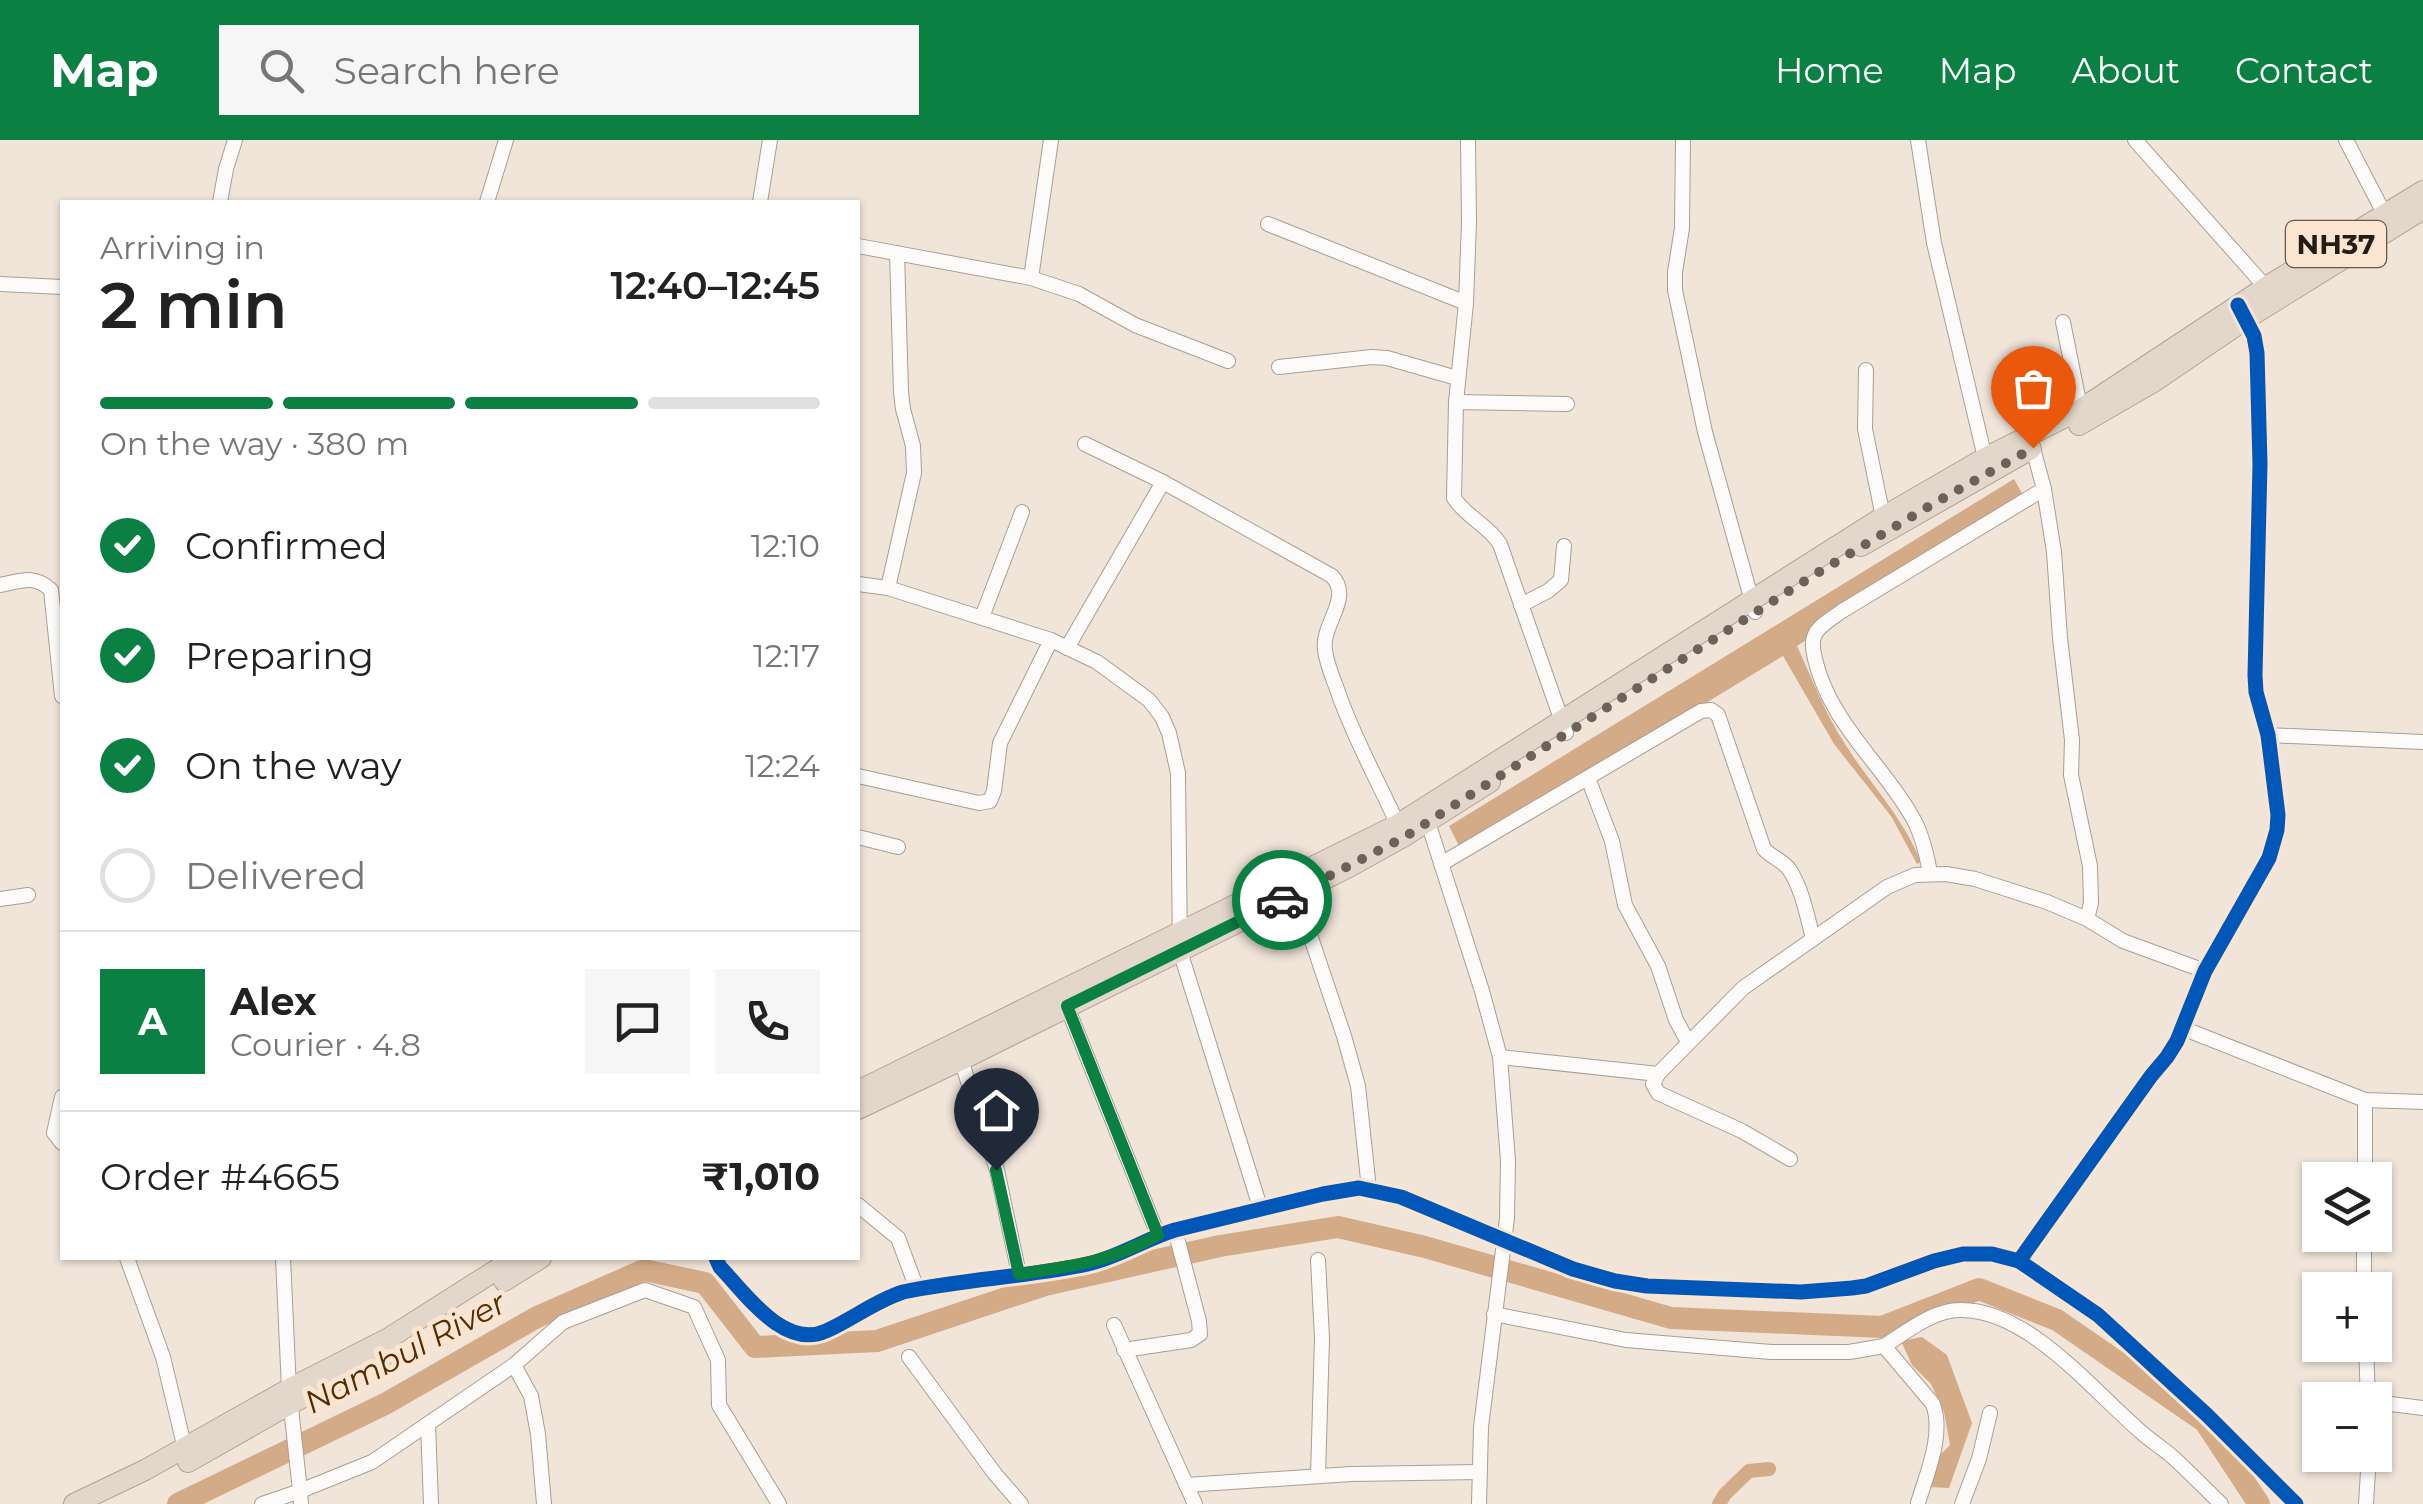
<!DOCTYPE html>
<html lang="en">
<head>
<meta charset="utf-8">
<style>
  :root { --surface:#fff; --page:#f6f6f6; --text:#222; --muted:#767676; --line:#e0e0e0; --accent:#0b8043 }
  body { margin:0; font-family:Montserrat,sans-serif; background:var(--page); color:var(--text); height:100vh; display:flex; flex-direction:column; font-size:38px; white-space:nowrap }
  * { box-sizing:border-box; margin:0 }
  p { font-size:32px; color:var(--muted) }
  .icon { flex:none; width:55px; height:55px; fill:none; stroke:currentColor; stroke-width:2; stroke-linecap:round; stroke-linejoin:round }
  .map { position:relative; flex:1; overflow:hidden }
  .drawer { position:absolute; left:60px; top:60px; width:800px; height:1060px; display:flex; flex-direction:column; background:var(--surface); border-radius:0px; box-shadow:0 2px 8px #0004 }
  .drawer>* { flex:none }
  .buttons { position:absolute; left:2302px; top:1022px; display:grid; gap:20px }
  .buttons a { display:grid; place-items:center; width:90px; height:90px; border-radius:0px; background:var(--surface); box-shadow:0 2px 8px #0004; font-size:50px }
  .pin { position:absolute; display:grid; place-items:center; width:85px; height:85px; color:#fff; margin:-102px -42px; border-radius:50% 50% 50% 0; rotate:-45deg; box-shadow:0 0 10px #0007 }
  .pin .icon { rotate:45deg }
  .courier { position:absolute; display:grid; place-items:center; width:100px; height:100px; margin:-50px; border:8px solid #0b8043; border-radius:50%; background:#fff; color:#222; box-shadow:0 2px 12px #0007 }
  .head em { font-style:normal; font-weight:600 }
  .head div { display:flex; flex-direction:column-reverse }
  .head { display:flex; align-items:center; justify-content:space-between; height:170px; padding:0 40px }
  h1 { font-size:65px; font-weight:600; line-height:75px }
  .bar { display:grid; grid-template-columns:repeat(4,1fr); gap:15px 10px; align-content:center; height:120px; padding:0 40px }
  .bar i { height:12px; border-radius:8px; background:var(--line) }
  .bar .current { background:var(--accent) }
  .bar p { grid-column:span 4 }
  .line { display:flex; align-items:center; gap:25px; padding:0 40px; border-top:2px solid var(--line) }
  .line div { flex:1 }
  .round { display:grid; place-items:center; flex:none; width:105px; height:105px; border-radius:0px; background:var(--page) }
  ol { padding:0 40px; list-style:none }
  li { display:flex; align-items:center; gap:30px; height:110px }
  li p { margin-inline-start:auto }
  li .icon { padding:10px; border-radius:50%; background:var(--accent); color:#fff; stroke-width:4 }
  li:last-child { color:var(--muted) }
  li i { width:55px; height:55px; border:5px solid var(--line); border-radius:50% }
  header { display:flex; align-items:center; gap:60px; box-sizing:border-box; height:140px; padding:0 50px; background:var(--accent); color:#fff }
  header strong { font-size:48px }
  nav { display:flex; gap:55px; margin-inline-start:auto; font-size:35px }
  .search { width:700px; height:90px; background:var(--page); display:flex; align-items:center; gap:25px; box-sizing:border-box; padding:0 35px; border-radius:0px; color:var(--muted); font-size:38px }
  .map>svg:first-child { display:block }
  .water { fill:#d4ab87 }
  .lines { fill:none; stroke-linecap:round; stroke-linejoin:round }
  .canal { stroke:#d4ab87; stroke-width:14 }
  .river { stroke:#d4ab87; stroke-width:22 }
  .minor-casing { stroke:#a79e95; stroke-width:16 }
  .highway-casing { stroke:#b2a292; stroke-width:22 }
  .minor { stroke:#fdfbf9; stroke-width:14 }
  .highway { stroke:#e3d7cc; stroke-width:20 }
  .cycleway-casing { stroke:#fbe4d0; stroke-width:21 }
  .cycleway { stroke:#0057b8; stroke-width:15 }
  .done { stroke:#6c625a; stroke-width:10; stroke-dasharray:0 18 }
  .route { stroke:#0b8043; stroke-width:12 }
  .labels { text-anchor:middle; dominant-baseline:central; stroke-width:10; stroke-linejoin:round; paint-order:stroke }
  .shield { fill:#fbe4d0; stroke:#64584d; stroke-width:2.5 }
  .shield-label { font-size:28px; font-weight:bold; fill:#241c15 }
  .water-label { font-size:32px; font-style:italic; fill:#512d05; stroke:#fbe4d0 }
</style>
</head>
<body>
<header>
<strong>Map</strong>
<div class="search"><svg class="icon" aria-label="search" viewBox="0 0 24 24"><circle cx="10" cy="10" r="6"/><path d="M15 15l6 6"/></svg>Search here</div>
<nav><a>Home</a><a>Map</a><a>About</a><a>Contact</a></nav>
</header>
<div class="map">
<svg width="2423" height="1364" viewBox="0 0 2423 1364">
  <rect width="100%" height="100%" fill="#f1e5da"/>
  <g class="water">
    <path d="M2014 339 2024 357 1797 506C1812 538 1825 574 1845 604 1870 644 1903 677 1921 722L1917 724 1891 676 1834 604 1783 516 1588 635 1460 708 1449 686Z"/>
    <polygon points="1922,1197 1947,1215 1972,1283 1949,1348 1928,1347 1934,1321 1950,1305 1944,1272 1931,1244 1912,1225 1901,1201"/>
  </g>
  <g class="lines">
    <polyline class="canal" points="1719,1364 1725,1354 1749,1331 1769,1329"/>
    <polyline class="river" points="178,1364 385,1264 537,1177 644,1130 705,1143 755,1207 877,1201 1045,1145 1220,1106 1338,1087 1425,1107 1671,1178 1882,1187 1979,1149 2057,1180 2205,1282 2259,1364"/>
    <g class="minor-casing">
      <g id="minor">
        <path d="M1468 0 1469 82 1466 163 1456 262 1454 358C1466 377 1488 385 1500 404L1566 593"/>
        <polyline points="1683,0 1682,88 1675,132 1675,150 1705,292 1755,472"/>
        <polyline points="1918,0 1934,103 1986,322"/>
        <polyline points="2135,0 2271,153"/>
        <polyline points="2346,0 2387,79"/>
        <polyline points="220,62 226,29 235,0"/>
        <polyline points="487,62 506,0"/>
        <polyline points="760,62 770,0"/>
        <polyline points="1268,84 1466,163"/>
        <polyline points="858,106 1031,138 1079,154 1135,185 1228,221"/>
        <polyline points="1031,138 1051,0"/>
        <polyline points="0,144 62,147"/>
        <polyline points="2063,182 2082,277"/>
        <polyline points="1279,227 1372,217 1387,218 1457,238"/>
        <polyline points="1866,230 1865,289 1883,377"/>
        <polyline points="1456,262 1567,264"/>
        <polyline points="2031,301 2044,349 2054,412 2060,498 2072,600 2071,635 2090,726 2091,763 2087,779"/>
        <path d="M1163 342 1332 436C1353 459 1321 484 1325 510 1327 526 1334 540 1339 555 1356 603 1381 646 1401 692"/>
        <polyline points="858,444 888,448 1051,500 1097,522 1149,560 1162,577 1169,593 1178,633 1180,811 1261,1070"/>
        <path d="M0 445C21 441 34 434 51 450L62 556"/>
        <polyline points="888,448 914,333 913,306 903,269 901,252 897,113"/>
        <polyline points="1521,465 1548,451 1561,440 1564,406"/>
        <polyline points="982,477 1022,372"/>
        <polyline points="1067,508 1163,342 1085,304"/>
        <polyline points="2268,595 2423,602"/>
        <polyline points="858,636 979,663 990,661 994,651 1000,603 1051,500"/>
        <polyline points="1588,638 1612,701 1625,765 1658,826 1676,880 1688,902"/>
        <polyline points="1425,673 1482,851 1500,917 1508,1021 1507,1078 1481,1287 1479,1364"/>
        <polyline points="858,697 898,707"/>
        <path d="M1441 724 1701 571 1711 570 1718 575 1764 709C1771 717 1782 720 1789 729 1802 748 1807 776 1813 798"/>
        <path d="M1930 733C1927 716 1923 698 1915 682 1885 626 1830 584 1815 519 1814 513 1811 504 1814 497 1817 486 1833 478 1842 471L2044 349"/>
        <polyline points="1296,753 1344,896 1358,946 1369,1049"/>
        <polyline points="0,759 28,755"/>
        <polyline points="1064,859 1158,1095"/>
        <polyline points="2182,888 2365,960 2423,962"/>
        <polyline points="1500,917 1658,934 1743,848 1887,747 1915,735 1946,734 1975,739 2047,762 2087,779 2123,801 2205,831"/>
        <polyline points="961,920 997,1030 1019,1134"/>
        <polyline points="1658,934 1653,944 1658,953 1742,991 1790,1019"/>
        <polyline points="62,957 54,993 62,1003"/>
        <polyline points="2365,1040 2365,960"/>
        <polyline points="858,1065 898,1098 917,1149"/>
        <polyline points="127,1118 163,1217 185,1309"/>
        <path d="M716 1118 720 1127C746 1154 784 1210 826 1191 853 1179 875 1161 903 1152 964 1139 1027 1137 1088 1124 1119 1117 1145 1099 1175 1090L1323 1054 1359 1048 1401 1057 1573 1129 1615 1141 1647 1146 1801 1152 1852 1148 1866 1146 1934 1121 1963 1114H1992L2019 1121 2098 1175 2207 1275 2296 1364"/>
        <polyline points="1318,1120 1322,1198 1318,1336"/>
        <polyline points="2019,1121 2151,936 2167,917 2177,901 2205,831 2269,718 2277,690 2278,675 2268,595 2256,552 2255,535 2260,324 2257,213 2254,196 2242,172"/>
        <polyline points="2364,1150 2364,1095"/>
        <path d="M1494 1174 1626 1200 1771 1212H1849L1884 1206 1933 1264C1944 1295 1927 1333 1918 1363"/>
        <polyline points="1114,1185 1195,1364"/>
        <polyline points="2366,1205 2368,1260"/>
        <path d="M1884 1206C1906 1192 1933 1170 1960 1170 2028 1169 2092 1250 2141 1292 2152 1302 2166 1310 2177 1321 2192 1335 2207 1350 2221 1364"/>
        <polyline points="1124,1210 1191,1200 1200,1194 1199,1181 1175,1090"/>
        <polyline points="909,1217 995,1334 1021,1364"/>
        <polyline points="514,1225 531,1256 538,1294 544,1364"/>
        <polyline points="2375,1262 2423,1268"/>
        <polyline points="428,1284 431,1364"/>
        <polyline points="1186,1345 1351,1334 1480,1332"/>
        <polyline points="262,1364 300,1351 289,1249 283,1118"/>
        <polyline points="301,1364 300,1351 372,1322 514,1225 563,1182 645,1150 694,1167 718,1220 719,1265 779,1364"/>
        <polyline points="1962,1364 1979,1319 1990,1273"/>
        <polyline points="2366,1364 2369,1315"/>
      </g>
    </g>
    <g class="highway-casing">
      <g id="highway">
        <polyline points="2079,285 2155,241 2246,179 2423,69"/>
        <polyline points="1861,406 2031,309"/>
        <polyline points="858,951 1397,685 1883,377 1985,318 2081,269 2266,147 2423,51"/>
        <polyline points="858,969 961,920 1349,727 1403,697 1490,642"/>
        <polyline points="504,1141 541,1118"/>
        <polyline points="188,1322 290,1264 391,1212"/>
        <polyline points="74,1364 145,1330 289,1249 389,1198 515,1118"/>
      </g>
    </g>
    <use href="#minor" class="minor"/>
    <use href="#highway" class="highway"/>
    <g class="cycleway-casing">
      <g id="cycleway">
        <path d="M716 1118 720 1127C746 1154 784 1210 826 1191 853 1179 875 1161 903 1152 964 1139 1027 1137 1088 1124 1119 1117 1145 1099 1175 1090L1323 1054 1359 1048 1401 1057 1573 1129 1615 1141 1647 1146 1801 1152 1852 1148 1866 1146 1934 1121 1963 1114H1992L2019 1121 2098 1175 2207 1275 2296 1364"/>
        <polyline points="2019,1121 2151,936 2167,917 2177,901 2205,831 2269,718 2277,690 2278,675 2268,595 2256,552 2255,535 2260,324 2257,213 2254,196 2238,165"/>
      </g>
    </g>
    <use href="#cycleway" class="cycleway"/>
  </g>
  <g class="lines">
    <polyline class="done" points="1282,760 1403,698 1814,435 1933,364 2033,308"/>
    <path class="route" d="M996 1030 1019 1134C1074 1126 1109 1122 1158 1095L1067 866 1282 760"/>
  </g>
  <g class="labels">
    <rect class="shield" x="2286" y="81" width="100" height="46" rx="8"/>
    <g class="shield-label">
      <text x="2336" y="104">NH37</text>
    </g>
    <g class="water-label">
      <text transform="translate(405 1212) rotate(-28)">Nambul River</text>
    </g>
  </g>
</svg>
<div class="buttons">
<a><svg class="icon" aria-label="layers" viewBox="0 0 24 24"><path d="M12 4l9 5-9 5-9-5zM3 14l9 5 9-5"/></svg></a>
<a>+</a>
<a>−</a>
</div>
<div class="pin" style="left:2033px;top:308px;background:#ea580c"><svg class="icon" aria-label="bag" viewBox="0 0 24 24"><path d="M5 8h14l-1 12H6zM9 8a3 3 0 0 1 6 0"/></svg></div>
<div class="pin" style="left:996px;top:1030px;background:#1f2937"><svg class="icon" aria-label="home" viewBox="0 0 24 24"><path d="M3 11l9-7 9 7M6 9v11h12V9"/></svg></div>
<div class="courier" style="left:1282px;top:760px"><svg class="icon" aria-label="car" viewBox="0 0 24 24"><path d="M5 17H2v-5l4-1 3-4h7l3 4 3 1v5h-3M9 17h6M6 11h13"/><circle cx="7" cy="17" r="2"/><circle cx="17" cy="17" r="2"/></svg></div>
<section class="drawer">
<div class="head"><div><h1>2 min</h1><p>Arriving in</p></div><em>12:40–12:45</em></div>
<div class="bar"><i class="current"></i><i class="current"></i><i class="current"></i><i></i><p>On the way · 380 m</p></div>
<ol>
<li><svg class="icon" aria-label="check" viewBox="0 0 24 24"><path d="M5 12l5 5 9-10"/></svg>Confirmed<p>12:10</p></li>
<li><svg class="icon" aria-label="check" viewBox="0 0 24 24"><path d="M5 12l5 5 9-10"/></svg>Preparing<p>12:17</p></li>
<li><svg class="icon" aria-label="check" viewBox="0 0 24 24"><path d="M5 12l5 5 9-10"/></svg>On the way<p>12:24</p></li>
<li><i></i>Delivered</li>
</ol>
<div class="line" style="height:180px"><b class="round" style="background:var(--accent);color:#fff">A</b><div><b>Alex</b><p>Courier · 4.8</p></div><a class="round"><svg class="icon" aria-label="chat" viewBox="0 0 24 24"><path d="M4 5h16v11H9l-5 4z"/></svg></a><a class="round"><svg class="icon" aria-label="phone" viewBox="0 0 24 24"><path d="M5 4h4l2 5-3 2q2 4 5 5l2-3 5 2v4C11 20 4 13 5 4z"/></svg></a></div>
<div class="line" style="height:130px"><div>Order #4665</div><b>₹1,010</b></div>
</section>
</div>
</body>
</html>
